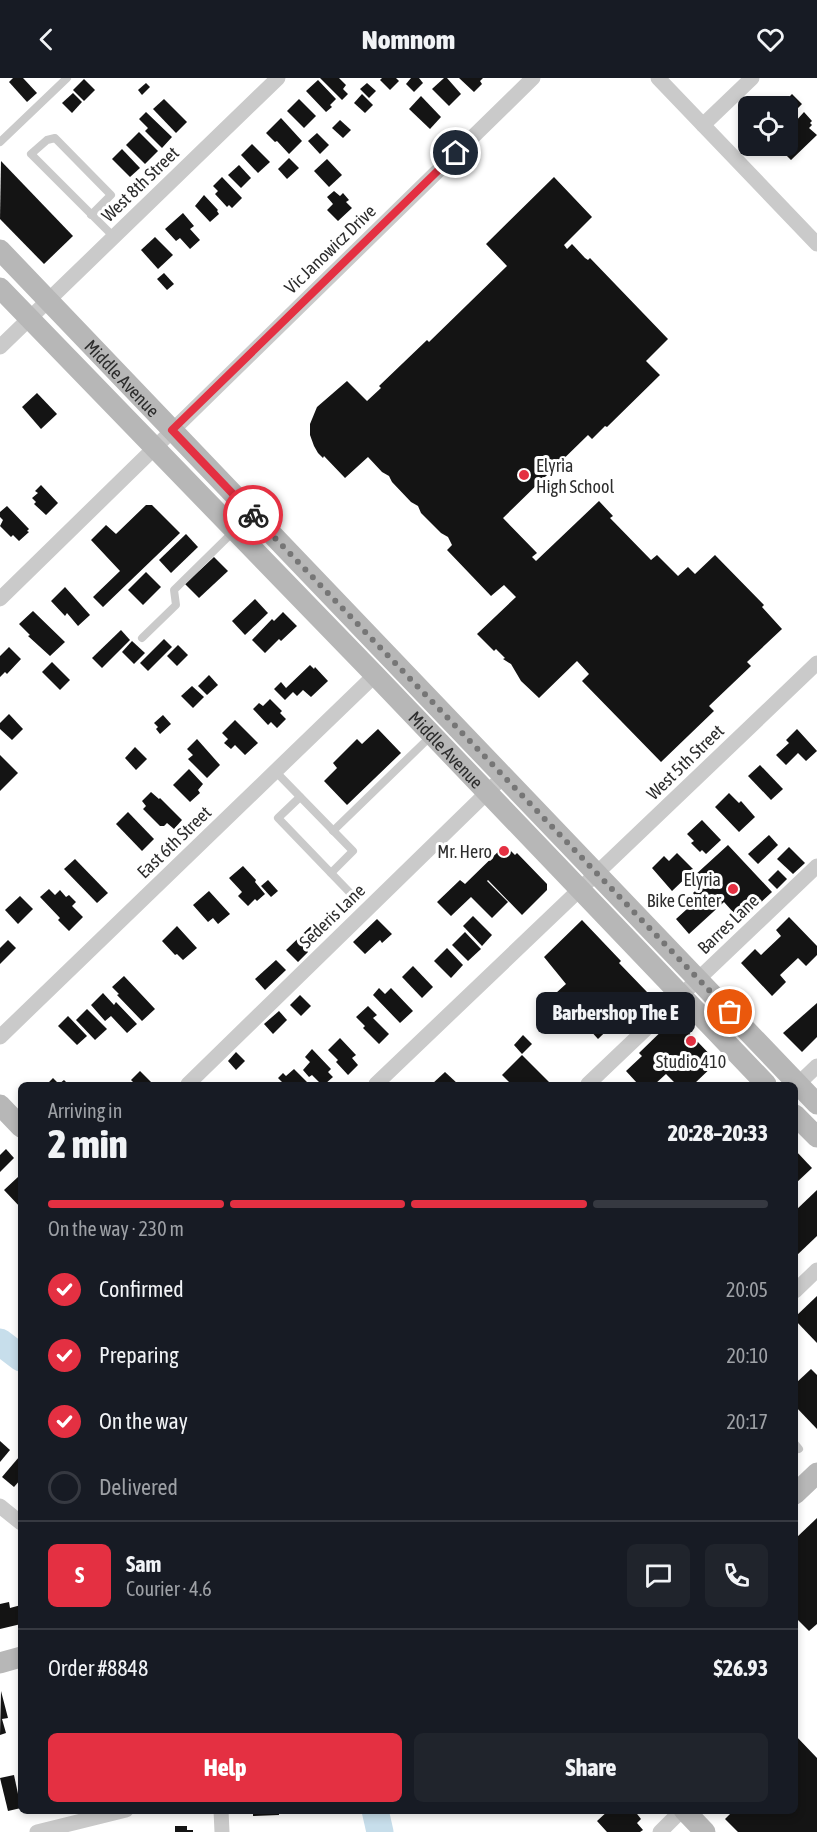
<!DOCTYPE html>
<html lang="en">
<head>
<meta charset="utf-8">
<style>
  :root { --surface:#171b24; --page:#20242c; --text:#f1f3f6; --muted:#9ea1a6; --line:#363941; --accent:#e43042 }
  body { margin:0; font-family:"Asap Condensed",sans-serif; background:var(--page); color:var(--text); height:100vh; display:flex; flex-direction:column; font-size:22px; white-space:nowrap }
  * { box-sizing:border-box; margin:0 }
  p { font-size:20px; color:var(--muted) }
  .icon { flex:none; width:33px; height:33px; fill:none; stroke:currentColor; stroke-width:2; stroke-linecap:round; stroke-linejoin:round }
  .map { position:relative; flex:1; overflow:hidden }
  .sheet { position:absolute; left:18px; top:1004px; width:780px; height:732px; display:flex; flex-direction:column; background:var(--surface); border-radius:9px; box-shadow:0 3px 9px #0003 }
  .sheet>* { flex:none }
  .fabs { position:absolute; left:738px; top:18px; display:grid; gap:12px }
  .fabs a { display:grid; place-items:center; width:60px; height:60px; border-radius:9px; background:var(--surface); box-shadow:0 3px 9px #0003; font-size:30px }
  .pin { position:absolute; display:grid; place-items:center; width:51px; height:51px; color:#fff; margin:-26px; border:3px solid #fff; border-radius:50%; box-shadow:0 2px 6px #0007 }
  .courier { position:absolute; display:grid; place-items:center; width:60px; height:60px; margin:-30px; border:4px solid #e43042; border-radius:50%; background:#fff; color:#222; box-shadow:0 2px 8px #0007 }
  .bubble { position:absolute; height:42px; border-radius:9px; background:var(--surface); box-shadow:0 3px 9px #0003; font-size:20px; font-weight:800; line-height:42px; text-align:center }
  .summary em { font-style:normal; font-weight:800 }
  .summary div { display:flex; flex-direction:column-reverse }
  .summary { display:flex; align-items:center; justify-content:space-between; height:102px; padding:0 30px }
  h1 { font-size:39px; font-weight:800; line-height:45px }
  .bar { display:grid; grid-template-columns:repeat(4,1fr); gap:9px 6px; align-content:center; height:72px; padding:0 30px }
  .bar i { height:8px; border-radius:4px; background:var(--line) }
  .bar .selected { background:var(--accent) }
  .bar p { grid-column:span 4 }
  .line { display:flex; align-items:center; gap:15px; padding:0 30px; border-top:2px solid var(--line) }
  .line div { flex:1 }
  .round { display:grid; place-items:center; flex:none; width:63px; height:63px; border-radius:9px; background:var(--page) }
  ol { padding:0 30px; list-style:none }
  li { display:flex; align-items:center; gap:18px; height:66px }
  li p { margin-inline-start:auto }
  li .icon { padding:6px; border-radius:50%; background:var(--accent); color:#fff; stroke-width:4 }
  li:last-child { color:var(--muted) }
  li i { width:33px; height:33px; border:3px solid var(--line); border-radius:50% }
  .primary-button { display:flex; gap:12px; margin-top:auto; padding:12px 30px }
  .primary-button a { flex:1; height:69px; border-radius:9px; background:var(--accent); color:#fff; font-size:24px; font-weight:800; line-height:69px; text-align:center }
  .primary-button a+a { background:var(--page); color:var(--text) }
  header { display:flex; justify-content:space-between; align-items:center; height:78px; padding:0 30px; background:var(--surface); font-size:27px; font-weight:800 }
  .map>svg:first-child { display:block }
  .lines { fill:none; stroke-linecap:round; stroke-linejoin:round }
  .river { stroke:#c7deeb; stroke-width:27 }
  .building { fill:#141414 }
  .lane { stroke:#cacaca; stroke-width:8 }
  .street { stroke:#cacaca; stroke-width:15 }
  .secondary { stroke:#b7b7b7; stroke-width:21 }
  .done { stroke:#767676; stroke-width:6; stroke-dasharray:0 10.8 }
  .route { stroke:#e43042; stroke-width:8 }
  .poi-dot { fill:#e43042; stroke:#fff; stroke-width:2 }
  .labels { text-anchor:middle; dominant-baseline:central; stroke-width:6; stroke-linejoin:round; paint-order:stroke }
  .street-label { font-size:18px; fill:#2d2d2d; stroke:#fff }
  .poi-label { font-size:18px; fill:#2d2d2d; stroke:#fff; text-anchor:end }
</style>
</head>
<body>
<header><svg class="icon" aria-label="back" viewBox="0 0 24 24"><path d="M15 5l-7 7 7 7"/></svg>Nomnom<svg class="icon" aria-label="heart" viewBox="0 0 24 24"><path d="M12 20l-8-8c-3-5 5-10 8-4 3-6 11-1 8 4z"/></svg></header>
<div class="map">
<svg width="817" height="1754" viewBox="0 0 817 1754">
  <rect width="100%" height="100%" fill="#fff"/>
  <g class="lines">
    <g class="river">
      <polyline points="0,1264 21,1280"/>
      <polyline points="375,1732 380,1754"/>
    </g>
  </g>
  <g class="building">
    <polygon points="13,0 23,0 37,15 27,24 9,4"/>
    <polygon points="320,0 339,0 346,7 343,11 348,16 342,22"/>
    <polygon points="382,0 396,0 399,3 390,12 380,2"/>
    <polygon points="411,0 419,0 423,5 414,14 406,6"/>
    <polygon points="444,0 447,0 461,16 449,28 432,11"/>
    <polygon points="459,0 483,0 480,3 482,6 474,14"/>
    <polygon points="84,1 95,12 84,23 73,12"/>
    <polygon points="318,2 336,21 330,27 332,29 326,34 306,13"/>
    <polygon points="146,5 150,9 142,17 138,12"/>
    <polygon points="367,5 376,13 369,20 360,11"/>
    <polygon points="73,15 82,24 72,35 62,25"/>
    <polygon points="362,16 373,27 365,35 354,25"/>
    <polygon points="792,16 802,26 792,36 788,31 788,28 782,26"/>
    <polygon points="421,18 441,39 430,51 409,31"/>
    <polygon points="164,21 187,44 176,55 153,31"/>
    <polygon points="299,21 316,38 304,50 287,33"/>
    <polygon points="146,34 172,59 162,70 145,53 148,50 139,41"/>
    <polygon points="804,34 812,43 810,45 812,47 809,50 817,57 791,82 777,68 788,68 788,56 797,47 795,44"/>
    <polygon points="281,40 302,63 289,76 277,63 275,64 266,55"/>
    <polygon points="340,42 351,52 343,60 332,50"/>
    <polygon points="139,54 158,73 145,86 126,67"/>
    <polygon points="317,55 329,67 320,76 308,63"/>
    <polygon points="252,66 270,84 258,95 241,77"/>
    <polygon points="122,71 140,90 130,99 112,81"/>
    <polygon points="289,80 299,90 287,101 278,91"/>
    <polygon points="327,81 342,97 329,109 314,93"/>
    <polygon points="1,83 73,158 44,186 0,141"/>
    <polygon points="239,87 251,100 241,110 228,97"/>
    <polygon points="222,99 242,120 232,130 229,127 227,129 215,116 218,113 213,108"/>
    <polygon points="554,99 592,139 564,167 567,171 572,166 585,180 588,182 590,180 668,261 646,283 660,297 607,349 605,348 592,361 588,357 503,440 537,475 532,479 536,483 599,423 613,438 610,440 651,482 657,477 678,498 688,489 695,496 715,477 764,527 762,529 782,551 747,584 751,588 709,628 714,633 661,684 582,603 589,596 577,583 539,620 521,603 511,586 503,581 505,580 496,571 494,573 477,556 516,519 504,507 491,518 447,472 452,467 448,459 441,455 421,435 418,428 411,424 392,404 389,398 382,394 368,379 345,400 324,378 323,380 318,375 314,368 310,357 310,346 317,329 347,303 367,323 381,310 379,308 427,262 429,264 507,188 486,166"/>
    <polygon points="334,113 340,118 343,115 349,122 346,124 352,130 338,143 327,132 333,126 327,119"/>
    <polygon points="204,117 218,132 217,133 219,136 210,144 195,128"/>
    <polygon points="183,135 194,148 190,151 200,162 190,171 180,160 176,163 165,151"/>
    <polygon points="155,159 173,177 158,191 141,172"/>
    <polygon points="164,195 174,206 167,212 157,201"/>
    <polygon points="37,315 57,336 41,351 22,329"/>
    <polygon points="41,407 58,425 46,437 34,426 36,424 32,420 38,415 35,413"/>
    <polygon points="146,427 152,427 180,455 103,529 93,519 120,493 91,462 106,447 116,456"/>
    <polygon points="7,428 29,451 27,453 29,454 19,463 13,457 11,459 0,448 3,442 0,439 0,434"/>
    <polygon points="186,456 198,469 171,495 159,482"/>
    <polygon points="214,479 228,493 199,520 185,506"/>
    <polygon points="146,494 161,509 143,527 128,512"/>
    <polygon points="65,509 90,537 78,548 67,535 65,538 51,523"/>
    <polygon points="255,521 268,535 245,557 232,543"/>
    <polygon points="33,533 65,564 50,578 28,558 30,557 19,546"/>
    <polygon points="283,534 297,548 281,563 279,561 265,575 252,562 272,541 274,543"/>
    <polygon points="121,552 130,562 102,590 92,580"/>
    <polygon points="164,561 172,569 148,593 140,585"/>
    <polygon points="132,563 145,575 134,586 122,574"/>
    <polygon points="178,567 188,577 177,588 167,578"/>
    <polygon points="9,569 21,581 7,596 5,594 0,599 0,578"/>
    <polygon points="52,584 70,602 60,612 42,594"/>
    <polygon points="310,587 314,591 315,589 328,603 311,619 303,612 297,618 293,614 285,622 274,611 281,604 286,610"/>
    <polygon points="209,597 218,607 207,617 198,608"/>
    <polygon points="192,608 204,619 193,630 181,618"/>
    <polygon points="270,621 282,633 280,635 286,641 277,650 271,644 268,647 253,631 259,625 263,628"/>
    <polygon points="9,636 23,651 12,662 0,651 0,645"/>
    <polygon points="163,637 171,646 160,656 156,651 158,649 154,645"/>
    <polygon points="235,642 258,665 245,677 235,667 231,671 224,665 228,661 222,655"/>
    <polygon points="378,651 401,675 347,727 324,703 337,690 333,685 357,661 362,666"/>
    <polygon points="797,651 817,673 806,683 798,675 786,687 776,677 789,665 786,662"/>
    <polygon points="197,661 220,687 207,700 188,681 193,677 187,671"/>
    <polygon points="135,669 147,681 136,692 125,680"/>
    <polygon points="0,677 18,695 0,713"/>
    <polygon points="760,687 783,711 771,722 748,698"/>
    <polygon points="189,691 203,706 198,712 200,715 190,724 173,707"/>
    <polygon points="151,714 159,721 160,720 182,742 174,751 167,745 164,748 160,748 143,731 146,728 142,723"/>
    <polygon points="729,715 739,725 741,723 755,739 739,754 715,729"/>
    <polygon points="128,734 154,761 142,773 116,746"/>
    <polygon points="702,742 721,762 706,776 702,772 700,774 691,765 694,763 687,756"/>
    <polygon points="769,757 778,767 758,786 748,776"/>
    <polygon points="505,767 515,777 517,775 547,806 547,812 522,837 488,802 487,803 508,824 492,840 471,819 451,838 437,824 460,802 465,806"/>
    <polygon points="728,767 772,814 741,843 724,824 689,856 676,841 698,821 693,815 702,807 694,798"/>
    <polygon points="789,769 805,785 793,796 777,781"/>
    <polygon points="677,775 694,792 672,813 652,790 664,778 669,783"/>
    <polygon points="75,781 108,815 97,825 64,791"/>
    <polygon points="243,788 256,802 255,804 265,816 257,823 255,821 248,828 238,818 242,814 229,800"/>
    <polygon points="778,792 787,801 777,811 768,802"/>
    <polygon points="268,802 278,813 271,819 261,808"/>
    <polygon points="49,811 55,817 60,812 66,819 69,817 76,824 72,828 83,839 69,853 58,842 60,840 40,819"/>
    <polygon points="209,813 230,836 218,846 213,840 208,844 193,827"/>
    <polygon points="20,818 33,831 18,846 5,832"/>
    <polygon points="473,838 492,857 482,868 463,848"/>
    <polygon points="789,839 817,868 817,877 806,888 798,880 780,897 786,904 772,918 741,885 755,871 761,877 781,858 776,852"/>
    <polygon points="377,841 392,856 382,865 380,862 365,876 353,864"/>
    <polygon points="582,842 621,883 619,885 647,914 598,961 571,931 552,950 536,933 566,906 544,879"/>
    <polygon points="312,847 322,858 307,872 308,874 298,884 286,872"/>
    <polygon points="177,848 197,870 183,882 177,876 175,877 162,863"/>
    <polygon points="465,854 481,871 468,883 452,867"/>
    <polygon points="8,862 16,870 0,886 0,870"/>
    <polygon points="447,870 463,887 451,900 434,883"/>
    <polygon points="276,882 286,892 265,912 255,901"/>
    <polygon points="413,888 433,909 422,920 402,899"/>
    <polygon points="124,898 155,931 142,943 117,917 119,916 112,909"/>
    <polygon points="379,910 385,916 391,910 413,933 400,945 373,917"/>
    <polygon points="103,915 114,927 116,924 137,946 127,955 111,938 105,943 91,927"/>
    <polygon points="300,917 311,928 301,938 290,927"/>
    <polygon points="817,925 817,959 802,974 783,955"/>
    <polygon points="368,928 377,937 373,940 389,956 379,966 363,950 365,948 356,939"/>
    <polygon points="87,931 107,951 95,962 76,942"/>
    <polygon points="279,933 287,942 273,956 264,946"/>
    <polygon points="68,938 87,958 77,967 58,948"/>
    <polygon points="675,940 717,984 694,1006 676,1006 666,996 655,1006 635,1006 637,1005 626,993 642,978 639,975"/>
    <polygon points="523,957 532,966 522,976 514,967"/>
    <polygon points="340,960 356,977 352,980 358,987 348,997 336,984 338,982 328,972"/>
    <polygon points="312,971 331,991 328,994 333,999 325,1006 321,1006 312,997 309,999 303,992 310,984 305,979"/>
    <polygon points="236,974 245,983 236,992 228,983"/>
    <polygon points="522,977 551,1006 511,1006 502,997"/>
    <polygon points="294,991 309,1006 284,1006 278,1000 283,995 286,998"/>
    <polygon points="140,993 153,1006 135,1006 131,1002"/>
    <polygon points="445,994 458,1006 432,1006"/>
    <polygon points="53,1000 59,1006 64,1002 68,1006 47,1006"/>
    <polygon points="6,1071 14,1080 0,1094 0,1077"/>
    <polygon points="795,1072 812,1090 795,1106"/>
    <polygon points="18,1099 20,1101 21,1100 21,1130 4,1112"/>
    <polygon points="817,1112 817,1158 795,1179 795,1133"/>
    <polygon points="817,1218 817,1265 795,1242 795,1239"/>
    <polygon points="811,1291 817,1297 817,1351 795,1328 795,1306"/>
    <polygon points="0,1363 10,1372 0,1384"/>
    <polygon points="19,1379 21,1381 21,1401 14,1409 2,1399"/>
    <polygon points="817,1440 817,1546 809,1553 795,1539 795,1461"/>
    <polygon points="9,1524 10,1530 21,1527 21,1546 0,1551 0,1526"/>
    <polygon points="1,1613 8,1640 2,1641 6,1655 0,1657"/>
    <polygon points="795,1657 817,1680 817,1754 738,1754 725,1741 731,1735 729,1732 795,1732"/>
    <polygon points="14,1697 21,1730 8,1733 0,1700"/>
    <polygon points="253,1732 279,1732 279,1737 253,1738"/>
    <polygon points="609,1732 634,1732 641,1741 637,1745 643,1752 640,1754 607,1754 597,1743"/>
    <polygon points="175,1748 187,1748 187,1752 193,1752 193,1754 175,1754"/>
  </g>
  <g class="lines">
    <g class="lane">
      <polyline points="0,64 67,0"/>
      <polyline points="91,137 111,117 55,60 47,62 31,76 114,159"/>
      <polyline points="142,560 176,527 174,512 233,454"/>
      <polyline points="275,693 353,773 331,795"/>
      <polyline points="300,719 278,740 355,820"/>
      <polyline points="333,753 431,658"/>
      <polyline points="795,1366 799,1371"/>
    </g>
    <g class="street">
      <polyline points="658,0 817,166"/>
      <polyline points="703,47 752,0"/>
      <polyline points="0,269 278,0"/>
      <polyline points="0,521 533,0"/>
      <polyline points="0,959 375,597"/>
      <polyline points="188,1006 504,698"/>
      <polyline points="376,1006 817,585"/>
      <polyline points="588,1006 817,788"/>
      <polyline points="798,1006 817,988"/>
      <polyline points="795,1213 817,1192"/>
      <polyline points="0,1428 21,1445"/>
      <polyline points="221,1732 222,1754"/>
      <polyline points="37,1754 126,1732"/>
      <polyline points="660,1754 682,1732"/>
    </g>
    <g class="secondary">
      <path id="s1" d="M0 172 817 1026"/>
      <path id="s2" d="M0 210 375 597 766 1006"/>
      <polyline points="0,1027 21,1049"/>
      <polyline points="795,1037 817,1059"/>
      <polyline points="795,1416 817,1395"/>
      <polyline points="0,1585 21,1579"/>
      <polyline points="684,1732 705,1754"/>
    </g>
  </g>
  <g class="lines">
    <polyline class="done" points="253,437 730,934"/>
    <polyline class="route" points="253,437 172,352 456,75"/>
  </g>
  <g class="poi-dot">
    <circle cx="524" cy="397" r="6"/>
    <circle cx="504" cy="773" r="6"/>
    <circle cx="733" cy="811" r="6"/>
    <circle cx="691" cy="963" r="6"/>
  </g>
  <g class="labels">
    <g class="street-label">
      <text transform="translate(140 106) rotate(-44)">West 8th Street</text>
      <text transform="translate(330 171) rotate(-44)">Vic Janowicz Drive</text>
      <text stroke="none"><textPath href="#s1" startOffset="177">Middle Avenue</textPath></text>
      <text stroke="none"><textPath href="#s2" startOffset="642">Middle Avenue</textPath></text>
      <text transform="translate(685 684) rotate(-44)">West 5th Street</text>
      <text transform="translate(174 764) rotate(-44)">East 6th Street</text>
      <text transform="translate(332 838) rotate(-44)">Sederis Lane</text>
      <text transform="translate(728 846) rotate(-44)">Barres Lane</text>
    </g>
    <g class="poi-label">
      <text x="536" y="387" text-anchor="start">Elyria<tspan x="536" dy="21">High School</tspan></text>
      <text x="492" y="773">Mr. Hero</text>
      <text x="721" y="801">Elyria<tspan x="721" dy="21">Bike Center</tspan></text>
      <text x="691" y="983" text-anchor="middle">Studio 410</text>
    </g>
  </g>
</svg>
<div class="fabs">
<a><svg class="icon" aria-label="locate" viewBox="0 0 24 24"><circle cx="12" cy="12" r="6"/><path d="M12 2v4M12 18v4M2 12h4M18 12h4"/></svg></a>
</div>
<div class="pin" style="left:730px;top:934px;background:#ea580c"><svg class="icon" aria-label="bag" viewBox="0 0 24 24"><path d="M5 8h14l-1 12H6zM9 8a3 3 0 0 1 6 0"/></svg></div>
<div class="pin" style="left:456px;top:75px;background:#1f2937"><svg class="icon" aria-label="home" viewBox="0 0 24 24"><path d="M3 11l9-7 9 7M6 9v11h12V9"/></svg></div>
<div class="courier" style="left:253px;top:437px"><svg class="icon" aria-label="bike" viewBox="0 0 24 24"><circle cx="6" cy="16" r="4"/><circle cx="18" cy="16" r="4"/><path d="M6 16l4-8h5l3 8M10 8l3 8H6M13 5h3"/></svg></div>
<div class="bubble" style="left:536px;top:914px;width:159px">Barbershop The E</div>
<section class="sheet">
<div class="summary"><div><h1>2 min</h1><p>Arriving in</p></div><em>20:28–20:33</em></div>
<div class="bar"><i class="selected"></i><i class="selected"></i><i class="selected"></i><i></i><p>On the way · 230 m</p></div>
<ol>
<li><svg class="icon" aria-label="check" viewBox="0 0 24 24"><path d="M5 12l5 5 9-10"/></svg>Confirmed<p>20:05</p></li>
<li><svg class="icon" aria-label="check" viewBox="0 0 24 24"><path d="M5 12l5 5 9-10"/></svg>Preparing<p>20:10</p></li>
<li><svg class="icon" aria-label="check" viewBox="0 0 24 24"><path d="M5 12l5 5 9-10"/></svg>On the way<p>20:17</p></li>
<li><i></i>Delivered</li>
</ol>
<div class="line" style="height:108px"><b class="round" style="background:var(--accent);color:#fff">S</b><div><b>Sam</b><p>Courier · 4.6</p></div><a class="round"><svg class="icon" aria-label="chat" viewBox="0 0 24 24"><path d="M4 5h16v11H9l-5 4z"/></svg></a><a class="round"><svg class="icon" aria-label="phone" viewBox="0 0 24 24"><path d="M5 4h4l2 5-3 2q2 4 5 5l2-3 5 2v4C11 20 4 13 5 4z"/></svg></a></div>
<div class="line" style="height:78px"><div>Order #8848</div><b>$26.93</b></div>
<div class="primary-button"><a>Help</a><a>Share</a></div>
</section>
</div>
</body>
</html>
